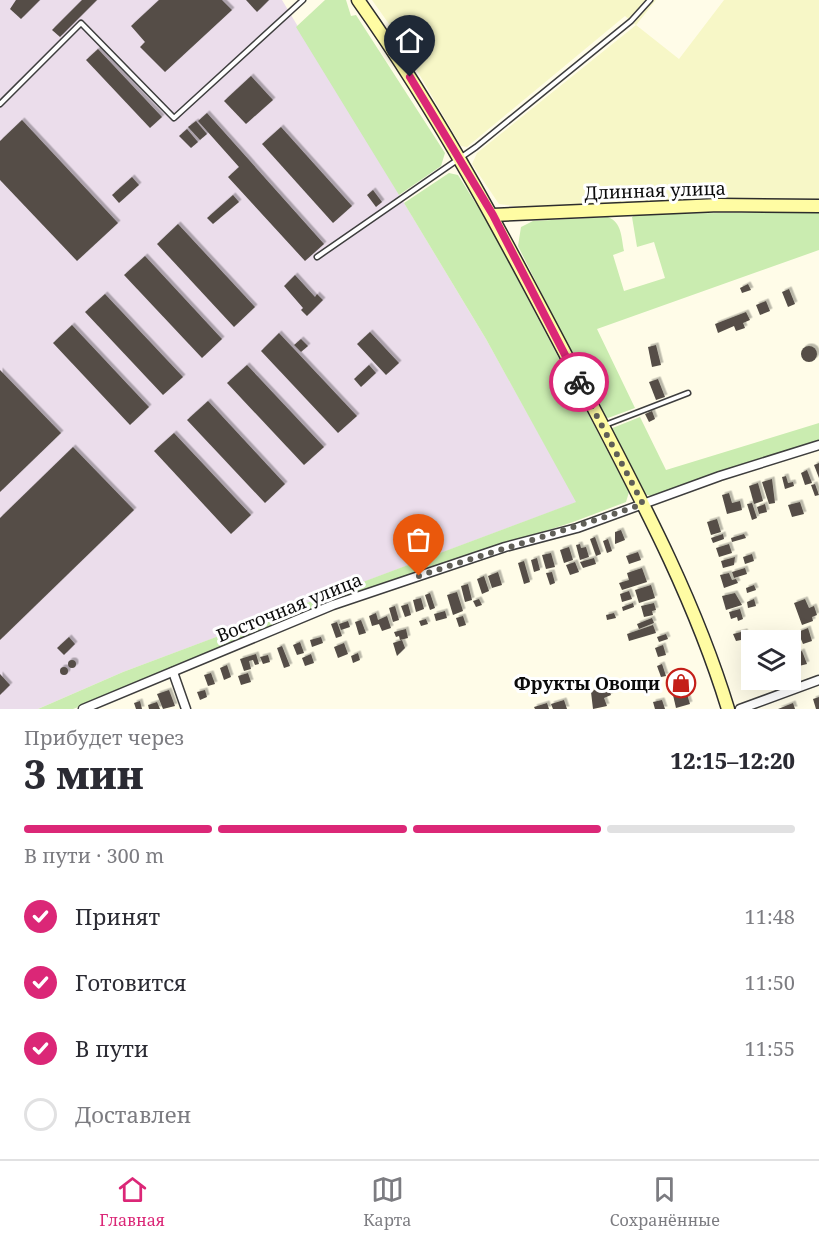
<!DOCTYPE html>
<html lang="ru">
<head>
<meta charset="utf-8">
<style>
  :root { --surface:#fff; --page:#f7f7f7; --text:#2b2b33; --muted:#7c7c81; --line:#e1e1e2; --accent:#db2777 }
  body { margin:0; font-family:"Noto Serif",serif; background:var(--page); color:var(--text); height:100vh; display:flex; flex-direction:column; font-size:22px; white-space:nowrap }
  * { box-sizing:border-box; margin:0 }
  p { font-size:20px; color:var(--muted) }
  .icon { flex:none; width:33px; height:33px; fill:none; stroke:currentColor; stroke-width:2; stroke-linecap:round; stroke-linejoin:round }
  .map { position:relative; height:709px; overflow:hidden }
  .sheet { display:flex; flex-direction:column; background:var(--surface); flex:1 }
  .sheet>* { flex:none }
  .tools { position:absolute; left:741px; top:630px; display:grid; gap:12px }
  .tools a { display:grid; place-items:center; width:60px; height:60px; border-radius:0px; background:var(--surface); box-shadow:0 6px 24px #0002; font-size:30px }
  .pin { position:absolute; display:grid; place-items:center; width:51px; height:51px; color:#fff; margin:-62px -26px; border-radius:50% 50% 50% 0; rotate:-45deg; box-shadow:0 0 6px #0007 }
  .pin .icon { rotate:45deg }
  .courier { position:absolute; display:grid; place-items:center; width:60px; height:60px; margin:-30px; border:4px solid #db2777; border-radius:50%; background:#fff; color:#222; box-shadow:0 2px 8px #0007 }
  .head em { font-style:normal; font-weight:800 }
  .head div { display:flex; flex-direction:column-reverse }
  .head { display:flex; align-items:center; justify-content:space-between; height:102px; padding:0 24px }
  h1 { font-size:39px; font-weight:800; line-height:45px }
  .bar { display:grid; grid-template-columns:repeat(4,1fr); gap:9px 6px; align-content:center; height:72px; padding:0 24px }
  .bar i { height:8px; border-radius:4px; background:var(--line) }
  .bar .selected { background:var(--accent) }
  .bar p { grid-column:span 4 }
  ol { padding:0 24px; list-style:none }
  li { display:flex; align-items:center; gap:18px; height:66px }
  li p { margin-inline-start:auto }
  li .icon { padding:6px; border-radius:50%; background:var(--accent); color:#fff; stroke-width:4 }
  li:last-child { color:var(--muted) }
  li i { width:33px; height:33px; border:3px solid var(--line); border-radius:50% }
  .tabs { display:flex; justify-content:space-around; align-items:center; height:84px; border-top:2px solid var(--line); background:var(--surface); font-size:16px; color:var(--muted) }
  .tabs a { display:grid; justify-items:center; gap:3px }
  .tabs .selected { color:var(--accent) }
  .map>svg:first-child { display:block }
  .industrial { fill:#ebddeb }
  .farmland { fill:#f7f7c7 }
  .green { fill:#caecb0 }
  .building { fill:#544d46; filter:url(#shadow) }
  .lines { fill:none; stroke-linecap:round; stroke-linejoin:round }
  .lane-casing { stroke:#3e3e3e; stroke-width:7 }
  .street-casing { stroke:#3e3e3e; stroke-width:11 }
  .secondary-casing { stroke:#2d2d2d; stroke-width:15 }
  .lane { stroke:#fff; stroke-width:4 }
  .street { stroke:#fff; stroke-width:8 }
  .secondary { stroke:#fffca3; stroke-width:12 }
  .done { stroke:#605f58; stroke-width:6; stroke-dasharray:0 10.8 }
  .route { stroke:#db2777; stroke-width:8 }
  .labels { text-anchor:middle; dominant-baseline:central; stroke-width:6; stroke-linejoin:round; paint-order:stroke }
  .street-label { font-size:18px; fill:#0b0b0b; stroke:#fff }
  .poi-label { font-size:18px; font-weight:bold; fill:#0b0b0b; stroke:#fff; text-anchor:end }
</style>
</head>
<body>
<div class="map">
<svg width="819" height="709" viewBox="0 0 819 709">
  <defs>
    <filter id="shadow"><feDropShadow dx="2.5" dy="-2.5" stdDeviation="0" flood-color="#0004"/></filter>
  </defs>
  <rect width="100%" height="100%" fill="#fffce8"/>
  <polygon class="industrial" points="0,0 282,0 486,339 577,502 123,672 38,709 0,709"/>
  <polygon class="farmland" points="372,0 656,0 636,25 679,59 724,0 819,0 819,201 753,199 520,207 499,204 472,164 477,153 636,25 625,16 467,147 461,146 394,31"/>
  <g class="green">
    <polygon points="325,0 346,0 351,16 356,15 445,153 441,166 399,195 296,27"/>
    <polygon points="449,173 458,175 488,223 629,492 626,502 573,522 487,550 73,709 38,709 123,672 576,502 486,339 404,203"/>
    <path d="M819 212V250L597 329 635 408 608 418 603 416 518 246 521 227 533 221 608 217C622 223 621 236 624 251L613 255 624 291 665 278 654 242 637 247 632 217 637 214Z"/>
    <polygon points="640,417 666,470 819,423 819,442 651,496 644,494 610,429"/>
  </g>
  <g class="building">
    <polygon points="16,0 40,0 21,19 10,9"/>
    <polygon points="82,0 97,0 60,37 52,30"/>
    <polygon points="159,0 222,0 232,10 165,72 140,47 145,42 131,26"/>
    <polygon points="246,0 269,0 257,12"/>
    <polygon points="98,49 162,117 150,128 86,60"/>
    <polygon points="251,76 273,100 246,124 224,101"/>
    <polygon points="207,113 324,244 305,261 228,177 239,167 198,121"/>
    <polygon points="22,120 118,223 77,261 0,180 0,141"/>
    <polygon points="196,121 207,134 200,140 188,127"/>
    <polygon points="281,127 352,206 333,223 262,144"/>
    <polygon points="187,129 198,142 191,148 179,136"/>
    <polygon points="132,177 139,185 119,203 112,195"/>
    <polygon points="373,190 382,202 376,207 367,195"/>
    <polygon points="233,195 239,202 213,224 207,218"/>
    <polygon points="178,224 255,307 234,327 157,244"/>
    <polygon points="145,256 222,339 202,358 124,275"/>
    <polygon points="295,275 315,297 317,294 323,300 307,316 301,310 303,308 284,286"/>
    <polygon points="748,284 751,290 742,293 740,288"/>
    <polygon points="789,289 795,304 788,307 782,292"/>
    <polygon points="105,294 183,377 163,395 85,312"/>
    <polygon points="766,301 770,311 760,315 756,305"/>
    <polygon points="746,312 750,320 743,323 745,328 736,331 734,326 718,333 715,324"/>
    <polygon points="72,325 149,407 130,425 53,343"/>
    <polygon points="370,332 399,363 386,375 357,344"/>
    <polygon points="279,333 357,416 338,433 261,351"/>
    <polygon points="301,339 308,346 301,352 294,345"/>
    <polygon points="656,345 661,365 652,367 648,347"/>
    <circle cx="809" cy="354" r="8"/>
    <polygon points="247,365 324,447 304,465 227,383"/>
    <polygon points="369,365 376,373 361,387 354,379"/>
    <polygon points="0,370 61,433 0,492"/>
    <polygon points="658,379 665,397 656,400 649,382"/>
    <polygon points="208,401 285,484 265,503 187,420"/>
    <polygon points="652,411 655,419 649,422 645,414"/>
    <polygon points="174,433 251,515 231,534 154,451"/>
    <polygon points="73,447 134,510 0,640 0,518"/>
    <polygon points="819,463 819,478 814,465"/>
    <polygon points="807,470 812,483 805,485 801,473"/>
    <polygon points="786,476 788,483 793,482 794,486 785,489 782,477"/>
    <polygon points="772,479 775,503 769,504 762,482"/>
    <polygon points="758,483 763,501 754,504 749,486"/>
    <polygon points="815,484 819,495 815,496 811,485"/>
    <polygon points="729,493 732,503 740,501 742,510 727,514 722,495"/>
    <polygon points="800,502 804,514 792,517 788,505"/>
    <polygon points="752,503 757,518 752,520 747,504"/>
    <polygon points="765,504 767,512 759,514 757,507"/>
    <polygon points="717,519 721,532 711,535 707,522"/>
    <polygon points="621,530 625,540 615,544 615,532"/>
    <polygon points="723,534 724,539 713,543 711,538"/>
    <polygon points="744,534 746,538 732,542 731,538"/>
    <polygon points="595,537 601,554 596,556 590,539"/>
    <polygon points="608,539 612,551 607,553 603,541"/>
    <polygon points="580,544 581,548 586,547 589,557 580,560 576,545"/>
    <polygon points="729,544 732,553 719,557 716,548"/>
    <polygon points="569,547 573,560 564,563 560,550"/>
    <polygon points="638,552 641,560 629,564 626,556"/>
    <polygon points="551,553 555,567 546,569 542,555"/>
    <polygon points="752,554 754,561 745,564 743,557"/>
    <polygon points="735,557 734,565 723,568 721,561"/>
    <polygon points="537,558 540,570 534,572 531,560"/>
    <polygon points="594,558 596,564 583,568 580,562"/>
    <polygon points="524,561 530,582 524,584 518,563"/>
    <polygon points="575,562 579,572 570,575 566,565"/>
    <polygon points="642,568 647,582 622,590 619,583 629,580 627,573"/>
    <polygon points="745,568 747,574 734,578 732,572"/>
    <polygon points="498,572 502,585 492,588 488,576"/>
    <polygon points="552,572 555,583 550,585 546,573"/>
    <polygon points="729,573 732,580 736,579 738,583 724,588 720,575"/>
    <polygon points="484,576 489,591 482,594 477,579"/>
    <polygon points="468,584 472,600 465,602 461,586"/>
    <polygon points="651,585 655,598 639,603 635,590"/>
    <polygon points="754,585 756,590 747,593 746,588"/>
    <polygon points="629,591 632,599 622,602 620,594"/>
    <polygon points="457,592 463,611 453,615 447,595"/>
    <polygon points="430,593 435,608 430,610 425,595"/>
    <polygon points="735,593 742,605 726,610 722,596"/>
    <polygon points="421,598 424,609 416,612 413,600"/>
    <polygon points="479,599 482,605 476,607 473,601"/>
    <polygon points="754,599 756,606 748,608 747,602"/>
    <polygon points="805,599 809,608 814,606 817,615 812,617 813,621 802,625 794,603"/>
    <polygon points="633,603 634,607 623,611 622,607"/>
    <polygon points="654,603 656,610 652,611 653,615 644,617 641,606"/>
    <polygon points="408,604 411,615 405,617 401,606"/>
    <polygon points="395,606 399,620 393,622 389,608"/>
    <polygon points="740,609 743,619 738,621 737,617 731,619 729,612"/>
    <polygon points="445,611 447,618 436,621 434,614"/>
    <polygon points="376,613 378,620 387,616 391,628 382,631 379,624 372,626 369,616"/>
    <polygon points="614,613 616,618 607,620 606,615"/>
    <polygon points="463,616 466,625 459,627 456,618"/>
    <polygon points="652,618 654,623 639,629 637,624"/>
    <polygon points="426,619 428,624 421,626 419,621"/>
    <polygon points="361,620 366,633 359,635 355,622"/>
    <polygon points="348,621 350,627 341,630 339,624"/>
    <polygon points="337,622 342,636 336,638 331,624"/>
    <polygon points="653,625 656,633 629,641 627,634"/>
    <polygon points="808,628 812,641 803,644 798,632"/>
    <polygon points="406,629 408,638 400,640 399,636 396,637 394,632"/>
    <polygon points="745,631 749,642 742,644 741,640 736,641 733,634"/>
    <polygon points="666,634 668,639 659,642 657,637"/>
    <polygon points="69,637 75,644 64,655 57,648"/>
    <polygon points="321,637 323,643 312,647 310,640"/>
    <polygon points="402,640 405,648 397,656 393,643"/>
    <polygon points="300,642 304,653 297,655 293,645"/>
    <polygon points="344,643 348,654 338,658 334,647"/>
    <polygon points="663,645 666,655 658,657 655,648"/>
    <polygon points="282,646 290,666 284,668 277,648"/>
    <polygon points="802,651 807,664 799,666 795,654"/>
    <polygon points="358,653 360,660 353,663 351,656"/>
    <polygon points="256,654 259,664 255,665 253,660 249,661 251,669 244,671 240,659"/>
    <polygon points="311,654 314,663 305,666 302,658"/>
    <polygon points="268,655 270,662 263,664 260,657"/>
    <circle cx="72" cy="664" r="4"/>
    <polygon points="662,664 666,676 661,677 657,666"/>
    <polygon points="227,665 231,677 224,680 220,668"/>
    <circle cx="64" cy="671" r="4"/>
    <polygon points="211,673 215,684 208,686 204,675"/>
    <polygon points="248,673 251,682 241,685 238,676"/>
    <polygon points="0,674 10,685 0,695"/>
    <polygon points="684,678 686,685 676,688 674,681"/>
    <polygon points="607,683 611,695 604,698 607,706 593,709 591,692"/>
    <polygon points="169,690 175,706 163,709 157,694"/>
    <polygon points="205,690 207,697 200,700 197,692"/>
    <polygon points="686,691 690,704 676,708 673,695"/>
    <polygon points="819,697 819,709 816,709 813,699"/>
    <polygon points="564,700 567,709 553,709 551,704"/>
    <polygon points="662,700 665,709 655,709 653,702"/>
    <polygon points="140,701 142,709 136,709 134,703"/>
    <polygon points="157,702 160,709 149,709 148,705"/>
    <polygon points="547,703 549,709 535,709 534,707"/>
    <polygon points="793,703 795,709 778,709"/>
  </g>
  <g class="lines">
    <g class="lane-casing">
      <g id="lane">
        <polyline points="0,104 81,23 174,118 303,0"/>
        <polyline points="317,257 476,147 631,21 650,0"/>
        <polyline points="605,425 688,393"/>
      </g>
    </g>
    <g class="street-casing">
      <g id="street">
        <polyline points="173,672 186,709"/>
        <polyline points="83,709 333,605 505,547 577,528 720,476 819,445"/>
        <polyline points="740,709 819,680"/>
      </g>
    </g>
    <g class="secondary-casing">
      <g id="secondary">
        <path d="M358 0C444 121 512 252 581 384 636 490 693 594 728 709"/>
        <polyline points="493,215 719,205 819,206"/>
      </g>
    </g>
    <use href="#lane" class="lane"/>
    <use href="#street" class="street"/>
    <use href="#secondary" class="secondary"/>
  </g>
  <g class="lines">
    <path class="done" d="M419 576C493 551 569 530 643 504L579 382"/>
    <polyline class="route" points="410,77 493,215 579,382"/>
  </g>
  <defs>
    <g id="shop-ring" transform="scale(1.5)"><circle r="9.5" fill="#fff" stroke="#c41f19" stroke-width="1.5"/><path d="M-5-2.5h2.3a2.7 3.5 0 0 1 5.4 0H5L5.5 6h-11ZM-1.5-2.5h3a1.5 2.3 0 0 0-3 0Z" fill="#c41f19"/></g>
  </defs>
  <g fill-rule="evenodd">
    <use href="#shop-ring" x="681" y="683"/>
  </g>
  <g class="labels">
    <g class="street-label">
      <text transform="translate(655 190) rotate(-2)">Длинная улица</text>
      <text transform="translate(289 607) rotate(-22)">Восточная улица</text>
    </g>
    <g class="poi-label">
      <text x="660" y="683">Фрукты Овощи</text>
    </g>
  </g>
</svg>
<div class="tools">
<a><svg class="icon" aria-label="layers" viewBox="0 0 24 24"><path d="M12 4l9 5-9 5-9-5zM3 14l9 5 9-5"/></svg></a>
</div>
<div class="pin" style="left:419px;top:576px;background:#ea580c"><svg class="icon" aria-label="bag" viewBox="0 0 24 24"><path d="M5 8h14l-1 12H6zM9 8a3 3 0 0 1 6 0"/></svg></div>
<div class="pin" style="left:410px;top:77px;background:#1f2937"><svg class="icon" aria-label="home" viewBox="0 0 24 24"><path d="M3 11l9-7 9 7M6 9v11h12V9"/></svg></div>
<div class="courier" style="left:579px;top:382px"><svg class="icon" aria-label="bike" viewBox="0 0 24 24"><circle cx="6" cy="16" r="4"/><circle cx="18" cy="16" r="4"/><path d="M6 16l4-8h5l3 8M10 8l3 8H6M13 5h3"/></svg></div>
</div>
<section class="sheet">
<div class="head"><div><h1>3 мин</h1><p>Прибудет через</p></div><em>12:15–12:20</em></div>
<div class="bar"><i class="selected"></i><i class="selected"></i><i class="selected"></i><i></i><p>В пути · 300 m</p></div>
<ol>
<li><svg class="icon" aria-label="check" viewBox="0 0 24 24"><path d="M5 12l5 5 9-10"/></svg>Принят<p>11:48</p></li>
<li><svg class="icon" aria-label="check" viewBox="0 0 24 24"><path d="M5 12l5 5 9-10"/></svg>Готовится<p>11:50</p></li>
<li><svg class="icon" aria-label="check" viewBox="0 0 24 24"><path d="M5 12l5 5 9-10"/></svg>В пути<p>11:55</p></li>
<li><i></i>Доставлен</li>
</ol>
</section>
<nav class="tabs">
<a class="selected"><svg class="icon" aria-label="home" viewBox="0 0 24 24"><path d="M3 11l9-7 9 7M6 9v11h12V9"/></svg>Главная</a>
<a><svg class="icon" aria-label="map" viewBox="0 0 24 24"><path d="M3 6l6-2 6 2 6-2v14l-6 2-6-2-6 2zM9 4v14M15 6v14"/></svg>Карта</a>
<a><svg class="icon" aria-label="saved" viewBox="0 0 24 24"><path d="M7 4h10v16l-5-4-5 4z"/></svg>Сохранённые</a>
</nav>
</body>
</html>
